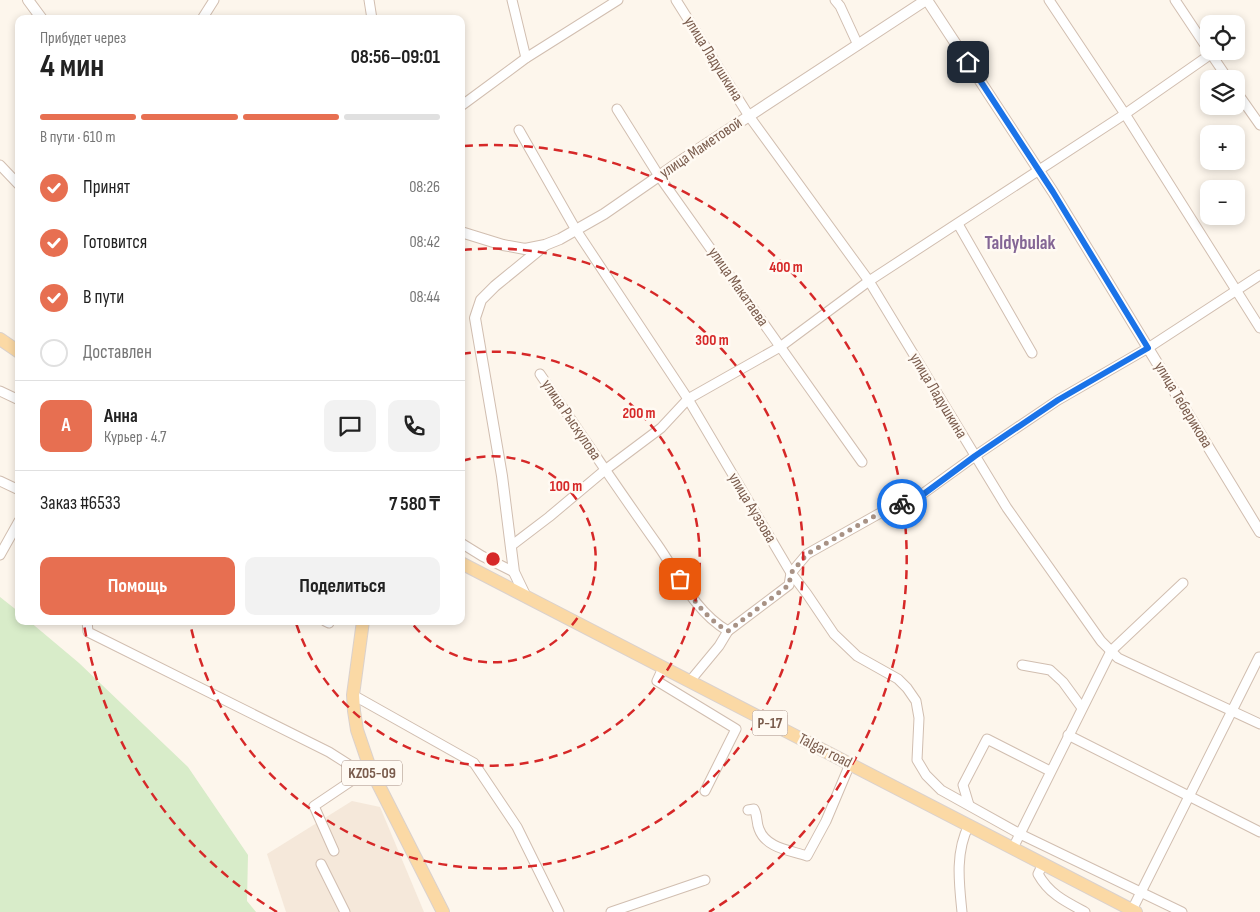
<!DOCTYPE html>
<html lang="ru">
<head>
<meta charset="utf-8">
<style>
  :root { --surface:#fff; --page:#f2f2f2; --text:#222; --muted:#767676; --line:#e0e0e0; --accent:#e76f51 }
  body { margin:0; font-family:"Sofia Sans Condensed",sans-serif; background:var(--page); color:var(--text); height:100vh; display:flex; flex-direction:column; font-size:19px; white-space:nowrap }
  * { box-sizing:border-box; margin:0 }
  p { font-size:16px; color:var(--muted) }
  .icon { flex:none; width:28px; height:28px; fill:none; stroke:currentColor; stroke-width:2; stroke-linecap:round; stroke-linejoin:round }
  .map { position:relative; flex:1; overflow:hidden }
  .drawer { position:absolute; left:15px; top:15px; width:450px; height:610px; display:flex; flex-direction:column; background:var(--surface); border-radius:10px; box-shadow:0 2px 8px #0003 }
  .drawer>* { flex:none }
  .tools { position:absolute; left:1200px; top:15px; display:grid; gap:10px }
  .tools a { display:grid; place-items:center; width:45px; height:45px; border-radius:10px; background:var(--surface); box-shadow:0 2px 8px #0003; font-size:25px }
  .pin { position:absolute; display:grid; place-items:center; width:42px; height:42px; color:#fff; margin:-21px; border-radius:10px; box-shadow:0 2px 8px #0006 }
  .courier { position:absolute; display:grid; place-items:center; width:50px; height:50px; margin:-25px; border:4px solid #1a73e8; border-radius:50%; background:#fff; color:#222; box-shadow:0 1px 6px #0007 }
  .summary em { font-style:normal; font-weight:700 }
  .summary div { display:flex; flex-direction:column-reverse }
  .summary { display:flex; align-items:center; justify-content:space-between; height:85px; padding:0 25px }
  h1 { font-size:32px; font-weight:700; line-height:38px }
  .bar { display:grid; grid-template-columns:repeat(4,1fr); gap:8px 5px; align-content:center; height:60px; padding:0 25px }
  .bar i { height:6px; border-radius:4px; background:var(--line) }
  .bar .active { background:var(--accent) }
  .bar p { grid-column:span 4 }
  .line { display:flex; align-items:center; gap:12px; padding:0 25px; border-top:1px solid var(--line) }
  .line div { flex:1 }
  .round { display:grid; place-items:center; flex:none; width:52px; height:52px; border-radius:10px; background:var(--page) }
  ol { padding:0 25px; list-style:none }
  li { display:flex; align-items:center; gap:15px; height:55px }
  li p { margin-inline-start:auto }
  li .icon { padding:5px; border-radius:50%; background:var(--accent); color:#fff; stroke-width:4 }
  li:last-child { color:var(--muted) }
  li i { width:28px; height:28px; border:2px solid var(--line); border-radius:50% }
  .button { display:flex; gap:10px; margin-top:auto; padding:10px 25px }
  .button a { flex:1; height:58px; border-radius:10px; background:var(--accent); color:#fff; font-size:20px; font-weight:700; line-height:58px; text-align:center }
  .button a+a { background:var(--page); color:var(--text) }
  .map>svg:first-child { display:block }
  .residential { fill:#f5e8da }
  .green { fill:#d8ecc9 }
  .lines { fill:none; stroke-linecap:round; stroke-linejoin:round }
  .minor-casing { stroke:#d1beb0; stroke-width:11 }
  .tertiary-casing { stroke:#d1beb0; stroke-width:12 }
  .primary-casing { stroke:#dad1cd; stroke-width:14 }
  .minor { stroke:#fff; stroke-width:9 }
  .tertiary { stroke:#fff; stroke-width:10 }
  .primary { stroke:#fbd9a5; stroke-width:12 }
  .done { stroke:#a89285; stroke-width:5; stroke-dasharray:0 9 }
  .route { stroke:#1a73e8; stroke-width:6 }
  .ring { fill:none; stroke:#d62828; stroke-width:2.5; stroke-dasharray:9 6 }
  .labels { text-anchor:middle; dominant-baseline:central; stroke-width:5; stroke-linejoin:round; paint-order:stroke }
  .shield { fill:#fffaf3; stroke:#a28b7f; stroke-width:1 }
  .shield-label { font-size:15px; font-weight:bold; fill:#7a5c4d }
  .street-label { font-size:16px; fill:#7a5c4d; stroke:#fffaf3 }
  .quarter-label { font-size:19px; font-weight:bold; fill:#846695; stroke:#fffaf3 }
  .centre { fill:#d62828; stroke:#fffaf3; stroke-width:2.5 }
  .ring-label { font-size:15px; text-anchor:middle; font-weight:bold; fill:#d62828; stroke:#fffaf3; stroke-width:5; stroke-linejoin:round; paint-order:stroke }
</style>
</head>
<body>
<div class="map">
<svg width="1260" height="912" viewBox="0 0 1260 912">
  <rect width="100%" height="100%" fill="#fdf6ec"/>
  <polygon class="residential" points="352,801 380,807 424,912 286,912 267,854"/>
  <polygon class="green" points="0,597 19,612 19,621 29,621 79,663 188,767 248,855 247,901 256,912 0,912"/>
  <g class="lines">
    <g class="minor-casing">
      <g id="minor">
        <polyline points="369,0 372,19"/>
        <polyline points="512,0 526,58"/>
        <polyline points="676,0 749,116 869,281 1007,508 1101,641 1118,658 1260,724"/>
        <polyline points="835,0 840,6 858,45"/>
        <polyline points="1049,0 1125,114 1260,328"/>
        <polyline points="1175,0 1209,51"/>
        <polyline points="202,19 214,0"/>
        <polyline points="1209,51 1228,79"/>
        <polyline points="1236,91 1260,125"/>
        <polyline points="461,106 526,58 618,0"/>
        <polyline points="617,109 659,176 862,462"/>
        <polyline points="519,130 576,230 688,399 791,573 807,594 834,634 857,656 898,679 907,688 916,701 919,718 917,760 926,775 941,790 1020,834 1182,912"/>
        <polyline points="0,165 19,185"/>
        <polyline points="958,224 1032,353"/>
        <path d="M540 374C579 431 617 488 657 544 678 574 695 612 728 631"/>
        <polyline points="0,391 19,400"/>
        <polyline points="0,481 19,490"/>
        <polyline points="461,543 482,556 514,572"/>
        <polyline points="511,546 549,517 605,470 661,428 688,399 780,347 869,281 1125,114 1211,54"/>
        <polyline points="0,555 19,521"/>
        <polyline points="87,621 88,632 329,752 362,773"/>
        <polyline points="325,621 329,623"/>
        <polyline points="1022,665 1050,670 1063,682 1082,708"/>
        <polyline points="663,668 657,681 736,729 705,791"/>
        <polyline points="690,681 719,646 728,631 789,585 791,573 807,554 882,512 921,495 975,456 1058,400 1148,348 1260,275"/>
        <polyline points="353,695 474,763 517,827 559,912"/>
        <polyline points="1068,735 1260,832"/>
        <polyline points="969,805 963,785 987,739 1050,771"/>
        <path d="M748 810 754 809C758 816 756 822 759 829 766 848 789 850 807 856L826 821 850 764"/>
        <polyline points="1013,848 1111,651 1183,583"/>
        <polyline points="334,851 314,806 366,771"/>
        <polyline points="321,864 345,912"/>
        <path d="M1043 864 1038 874C1049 894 1066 902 1085 912"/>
        <polyline points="1132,910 1259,657"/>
        <polyline points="611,912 705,880"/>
        <path d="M962 912C959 883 955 852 969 825"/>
      </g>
    </g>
    <g class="tertiary-casing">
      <g id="tertiary">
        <polyline points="28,0 42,19"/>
        <polyline points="927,0 1053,192 1260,532"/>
        <polyline points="461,232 503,245 525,249 545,245 560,239 604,214 685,158 926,0"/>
        <polyline points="526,597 514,572 502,476 475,318 481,300 495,286 544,246"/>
      </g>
    </g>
    <g class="primary-casing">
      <g id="primary">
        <polyline points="0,339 19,352"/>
        <polyline points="461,563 1136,912"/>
        <polyline points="363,621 353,695 354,711 357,730 370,768 443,912"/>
      </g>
    </g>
    <use href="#minor" class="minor"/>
    <use href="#tertiary" class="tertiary"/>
    <use href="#primary" class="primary"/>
  </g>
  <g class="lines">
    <path class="done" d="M680 579C693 600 707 619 728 631L789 585 791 573 807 554 882 512 902 504"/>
    <polyline class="route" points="902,504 921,496 975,456 1058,400 1148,348 1053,192 968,62"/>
  </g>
  <g class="ring">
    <path d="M462 461A103 103 0 1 1 411 622"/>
    <path d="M462 354A207 207 0 1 1 296 623"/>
    <path d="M463 250A310 310 0 1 1 190 623"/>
    <path d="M277 912A414 414 0 0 1 84 624M464 146A414 414 0 0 1 709 912"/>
  </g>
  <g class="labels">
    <g class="shield">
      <rect x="752.5" y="710.5" width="35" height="25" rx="4"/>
      <rect x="342" y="760.5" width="60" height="25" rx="4"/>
    </g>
    <g class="shield-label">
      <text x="770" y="723">P-17</text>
      <text x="372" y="773">KZ05-09</text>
    </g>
    <g class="street-label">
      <text transform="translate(713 59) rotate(58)">улица Ладушкина</text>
      <text transform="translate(701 148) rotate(-34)">улица Маметовой</text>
      <text transform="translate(738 287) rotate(55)">улица Макатаева</text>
      <text transform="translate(938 396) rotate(59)">улица Ладушкина</text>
      <text transform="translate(1183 405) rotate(59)">улица Теберикова</text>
      <text transform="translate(571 420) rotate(56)">улица Рыскулова</text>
      <text transform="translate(752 508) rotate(59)">улица Ауэзова</text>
      <text transform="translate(825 751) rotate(27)">Talgar road</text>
    </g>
    <g class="quarter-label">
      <text x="1020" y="243">Taldybulak</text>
    </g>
  </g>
  <circle cx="493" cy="559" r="8" class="centre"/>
  <g class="ring-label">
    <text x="786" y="272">400 m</text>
    <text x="712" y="345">300 m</text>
    <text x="639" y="418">200 m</text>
    <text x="566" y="491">100 m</text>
  </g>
</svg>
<div class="tools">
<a><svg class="icon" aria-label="locate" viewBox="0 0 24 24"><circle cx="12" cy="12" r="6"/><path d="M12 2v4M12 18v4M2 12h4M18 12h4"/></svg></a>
<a><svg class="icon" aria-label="layers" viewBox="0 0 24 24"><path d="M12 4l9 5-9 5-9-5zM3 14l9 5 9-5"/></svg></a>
<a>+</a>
<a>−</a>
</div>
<div class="pin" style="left:680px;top:579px;background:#ea580c"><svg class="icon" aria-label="bag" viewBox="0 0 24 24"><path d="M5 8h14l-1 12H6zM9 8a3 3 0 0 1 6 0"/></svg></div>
<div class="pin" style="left:968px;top:62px;background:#1f2937"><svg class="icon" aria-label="home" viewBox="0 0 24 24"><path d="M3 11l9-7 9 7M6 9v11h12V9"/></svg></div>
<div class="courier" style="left:902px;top:504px"><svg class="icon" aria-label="bike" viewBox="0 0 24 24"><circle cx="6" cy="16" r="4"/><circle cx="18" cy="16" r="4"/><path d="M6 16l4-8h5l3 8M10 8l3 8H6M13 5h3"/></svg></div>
<section class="drawer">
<div class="summary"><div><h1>4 мин</h1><p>Прибудет через</p></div><em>08:56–09:01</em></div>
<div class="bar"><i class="active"></i><i class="active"></i><i class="active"></i><i></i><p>В пути · 610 m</p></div>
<ol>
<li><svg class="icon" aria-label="check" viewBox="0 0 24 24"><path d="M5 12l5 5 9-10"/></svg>Принят<p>08:26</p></li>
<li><svg class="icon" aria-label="check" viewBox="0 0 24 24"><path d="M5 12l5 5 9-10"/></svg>Готовится<p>08:42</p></li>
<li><svg class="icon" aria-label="check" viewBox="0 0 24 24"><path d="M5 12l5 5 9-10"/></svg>В пути<p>08:44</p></li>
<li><i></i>Доставлен</li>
</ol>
<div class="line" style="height:90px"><b class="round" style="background:var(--accent);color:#fff">А</b><div><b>Анна</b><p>Курьер · 4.7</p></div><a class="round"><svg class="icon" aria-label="chat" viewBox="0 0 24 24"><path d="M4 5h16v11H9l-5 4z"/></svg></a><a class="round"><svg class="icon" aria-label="phone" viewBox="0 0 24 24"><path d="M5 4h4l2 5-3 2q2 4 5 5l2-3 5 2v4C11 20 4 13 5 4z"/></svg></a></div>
<div class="line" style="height:65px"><div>Заказ #6533</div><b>7 580 ₸</b></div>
<div class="button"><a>Помощь</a><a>Поделиться</a></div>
</section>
</div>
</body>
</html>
